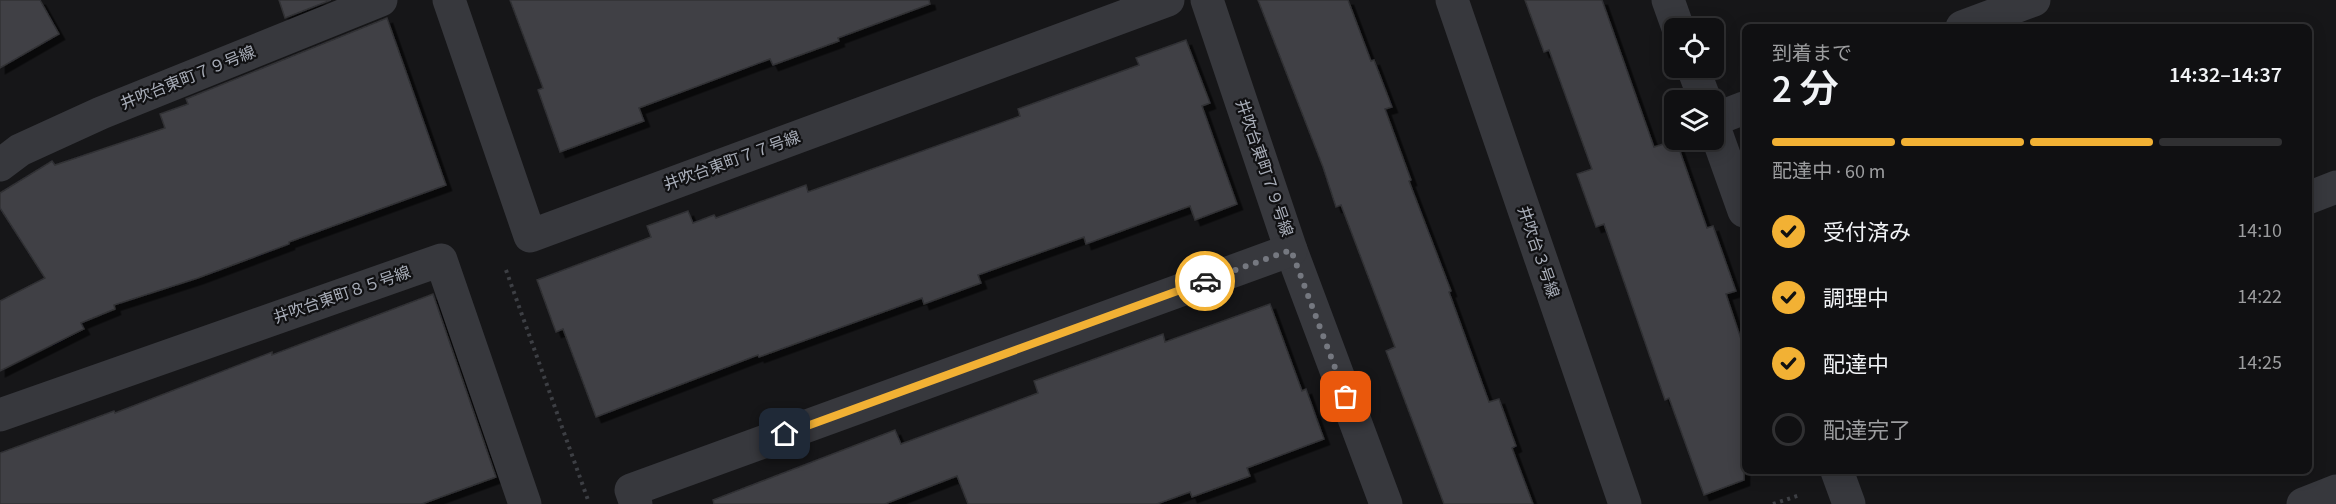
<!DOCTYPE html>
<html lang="ja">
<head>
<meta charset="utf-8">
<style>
  :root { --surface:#101012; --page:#1e1e20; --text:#f1f3f6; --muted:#9c9d9f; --line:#303032; --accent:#f2b134 }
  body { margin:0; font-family:"Source Sans 3","Noto Sans JP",sans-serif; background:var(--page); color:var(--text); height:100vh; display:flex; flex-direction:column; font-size:22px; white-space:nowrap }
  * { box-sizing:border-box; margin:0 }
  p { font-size:20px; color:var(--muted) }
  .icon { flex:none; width:33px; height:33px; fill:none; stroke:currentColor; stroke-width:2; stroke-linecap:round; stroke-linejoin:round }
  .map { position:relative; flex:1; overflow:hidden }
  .drawer { position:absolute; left:1742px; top:24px; width:570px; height:450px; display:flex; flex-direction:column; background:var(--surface); border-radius:9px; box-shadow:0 3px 15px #0003,0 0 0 2px var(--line) }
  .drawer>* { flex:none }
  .fabs { position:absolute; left:1664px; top:18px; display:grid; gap:12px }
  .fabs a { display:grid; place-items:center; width:60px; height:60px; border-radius:9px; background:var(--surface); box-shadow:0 3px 15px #0003,0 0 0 2px var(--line); font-size:30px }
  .pin { position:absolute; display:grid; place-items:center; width:51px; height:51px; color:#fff; margin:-26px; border-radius:12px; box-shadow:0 3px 9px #0006 }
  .courier { position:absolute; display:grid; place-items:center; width:60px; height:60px; margin:-30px; border:4px solid #f2b134; border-radius:50%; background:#fff; color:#222; box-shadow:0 2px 8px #0007 }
  .overview em { font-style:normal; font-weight:600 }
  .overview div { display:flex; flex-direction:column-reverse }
  .overview { display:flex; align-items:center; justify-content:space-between; height:102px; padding:0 30px }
  h1 { font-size:39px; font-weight:600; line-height:45px }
  .bar { display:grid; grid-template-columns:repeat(4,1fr); gap:9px 6px; align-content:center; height:72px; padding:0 30px }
  .bar i { height:8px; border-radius:4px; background:var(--line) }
  .bar .current { background:var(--accent) }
  .bar p { grid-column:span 4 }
  ol { padding:0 30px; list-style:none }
  li { display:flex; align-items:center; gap:18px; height:66px }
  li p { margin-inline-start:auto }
  li .icon { padding:6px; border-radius:50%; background:var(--accent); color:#111; stroke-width:4 }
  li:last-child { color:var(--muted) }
  li i { width:33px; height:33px; border:3px solid var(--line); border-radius:50% }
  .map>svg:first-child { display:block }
  .building { fill:#404145; stroke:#303034; stroke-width:1.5; filter:url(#shadow) }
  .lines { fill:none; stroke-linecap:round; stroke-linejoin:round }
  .path { stroke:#3d3f44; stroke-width:4; stroke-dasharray:3 4.5; stroke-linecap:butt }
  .minor { stroke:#37383d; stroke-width:33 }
  .tertiary { stroke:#37383d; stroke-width:33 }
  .done { stroke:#757880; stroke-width:6; stroke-dasharray:0 10.8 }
  .route { stroke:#f2b134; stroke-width:8 }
  .labels { text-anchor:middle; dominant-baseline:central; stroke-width:4.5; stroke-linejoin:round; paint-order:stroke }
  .street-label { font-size:16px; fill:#a8adb8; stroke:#111113 }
</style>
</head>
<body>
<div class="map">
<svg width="2336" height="504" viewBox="0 0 2336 504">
  <defs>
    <filter id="shadow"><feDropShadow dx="5.5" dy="5.5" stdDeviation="0" flood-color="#0009"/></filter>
  </defs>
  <rect width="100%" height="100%" fill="#161618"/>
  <g class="building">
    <polygon points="0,0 40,0 59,34 0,68"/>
    <polygon points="279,0 331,0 285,18"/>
    <polygon points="510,0 929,0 930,4 838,38 839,41 773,65 770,59 639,108 644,121 560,152 538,90 543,88"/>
    <polygon points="1258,0 1348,0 1371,61 1374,60 1392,107 1385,109 1411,180 1409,181 1451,291 1449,292 1489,402 1499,399 1516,446 1512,448 1533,504 1444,504 1386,351 1395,347 1341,205 1336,207 1323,167"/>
    <polygon points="1525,0 1602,0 1654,147 1676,140 1707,228 1713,226 1736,291 1726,294 1744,348 1744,480 1704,495 1669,398 1665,400 1604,224 1596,227 1577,174 1592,169 1549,50 1544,52"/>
    <polygon points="387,18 446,185 289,242 289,244 198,278 114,305 115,309 81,323 84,329 0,371 0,301 45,278 0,208 0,193 52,161 55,165 165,128 160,114 188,104 186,99"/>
    <polygon points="1186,40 1210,103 1202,106 1237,204 1195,220 1190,206 1086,244 1084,237 978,275 981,283 924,304 922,298 759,357 758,355 596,417 563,329 556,332 537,280 651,237 647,226 688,211 693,223 714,215 716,218 806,185 808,192 1020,116 1018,109 1139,65 1136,58"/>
    <polygon points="433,294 496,477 422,504 0,504 0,453 114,411 115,413 272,352 272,355"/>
    <polygon points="1270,304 1302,391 1306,389 1324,439 1247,468 1250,476 1192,497 1190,492 1157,504 968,504 957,476 885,504 714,504 713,500 895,430 901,444 1038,393 1034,381 1163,334 1165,342"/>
  </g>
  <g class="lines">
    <g class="path">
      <polyline points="506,270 588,500"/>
      <polyline points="1773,504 1800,495"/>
    </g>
    <g class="minor">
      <polyline points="449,0 530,236 1168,0"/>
      <polyline points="1207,0 1291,250 1386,504"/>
      <polyline points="1668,0 1678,28"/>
      <polyline points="1962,27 2034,0"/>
      <polyline points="1693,68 1705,100"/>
      <polyline points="1713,120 1744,108"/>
      <polyline points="1713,124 1744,211"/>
      <polyline points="0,165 20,150 101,113 381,0"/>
      <polyline points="2308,198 2336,187"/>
      <polyline points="0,415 441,260 525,504"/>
      <polyline points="1837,471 1849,504"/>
      <polyline points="636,504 631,490 1291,250"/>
      <polyline points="2303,504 2336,491"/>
    </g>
    <polyline class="tertiary" points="1452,0 1625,504"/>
  </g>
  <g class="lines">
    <polyline class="done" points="1205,281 1291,250 1346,397"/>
    <polyline class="route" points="785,434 1205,281"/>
  </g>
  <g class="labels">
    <g class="street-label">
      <text transform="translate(188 78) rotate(-22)">井吹台東町７９号線</text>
      <text transform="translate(732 161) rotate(-20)">井吹台東町７７号線</text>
      <text transform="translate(1264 168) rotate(71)">井吹台東町７９号線</text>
      <text transform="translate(1538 252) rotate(71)">井吹台３号線</text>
      <text transform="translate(342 295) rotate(-19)">井吹台東町８５号線</text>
    </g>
  </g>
</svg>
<div class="fabs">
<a><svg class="icon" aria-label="locate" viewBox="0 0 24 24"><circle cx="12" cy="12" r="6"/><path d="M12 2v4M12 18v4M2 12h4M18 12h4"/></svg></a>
<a><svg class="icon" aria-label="layers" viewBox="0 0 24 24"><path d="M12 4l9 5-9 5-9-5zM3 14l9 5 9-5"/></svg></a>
</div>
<div class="pin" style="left:1346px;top:397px;background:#ea580c"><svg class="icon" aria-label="bag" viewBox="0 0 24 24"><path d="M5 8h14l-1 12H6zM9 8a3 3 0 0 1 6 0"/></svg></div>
<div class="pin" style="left:785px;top:434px;background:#1f2937"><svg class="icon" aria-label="home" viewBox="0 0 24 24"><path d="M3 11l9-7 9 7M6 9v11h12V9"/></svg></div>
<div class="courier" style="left:1205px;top:281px"><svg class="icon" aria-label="car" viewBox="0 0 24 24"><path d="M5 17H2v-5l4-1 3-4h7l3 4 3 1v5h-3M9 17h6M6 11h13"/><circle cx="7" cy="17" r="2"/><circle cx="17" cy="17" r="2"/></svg></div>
<section class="drawer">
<div class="overview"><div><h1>2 分</h1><p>到着まで</p></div><em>14:32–14:37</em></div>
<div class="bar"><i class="current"></i><i class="current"></i><i class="current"></i><i></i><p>配達中 · 60 m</p></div>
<ol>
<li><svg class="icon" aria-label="check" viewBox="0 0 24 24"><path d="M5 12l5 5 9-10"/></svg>受付済み<p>14:10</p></li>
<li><svg class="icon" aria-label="check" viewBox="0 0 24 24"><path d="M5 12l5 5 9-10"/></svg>調理中<p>14:22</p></li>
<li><svg class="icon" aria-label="check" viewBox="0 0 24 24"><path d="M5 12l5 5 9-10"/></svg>配達中<p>14:25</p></li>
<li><i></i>配達完了</li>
</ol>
</section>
</div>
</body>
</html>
